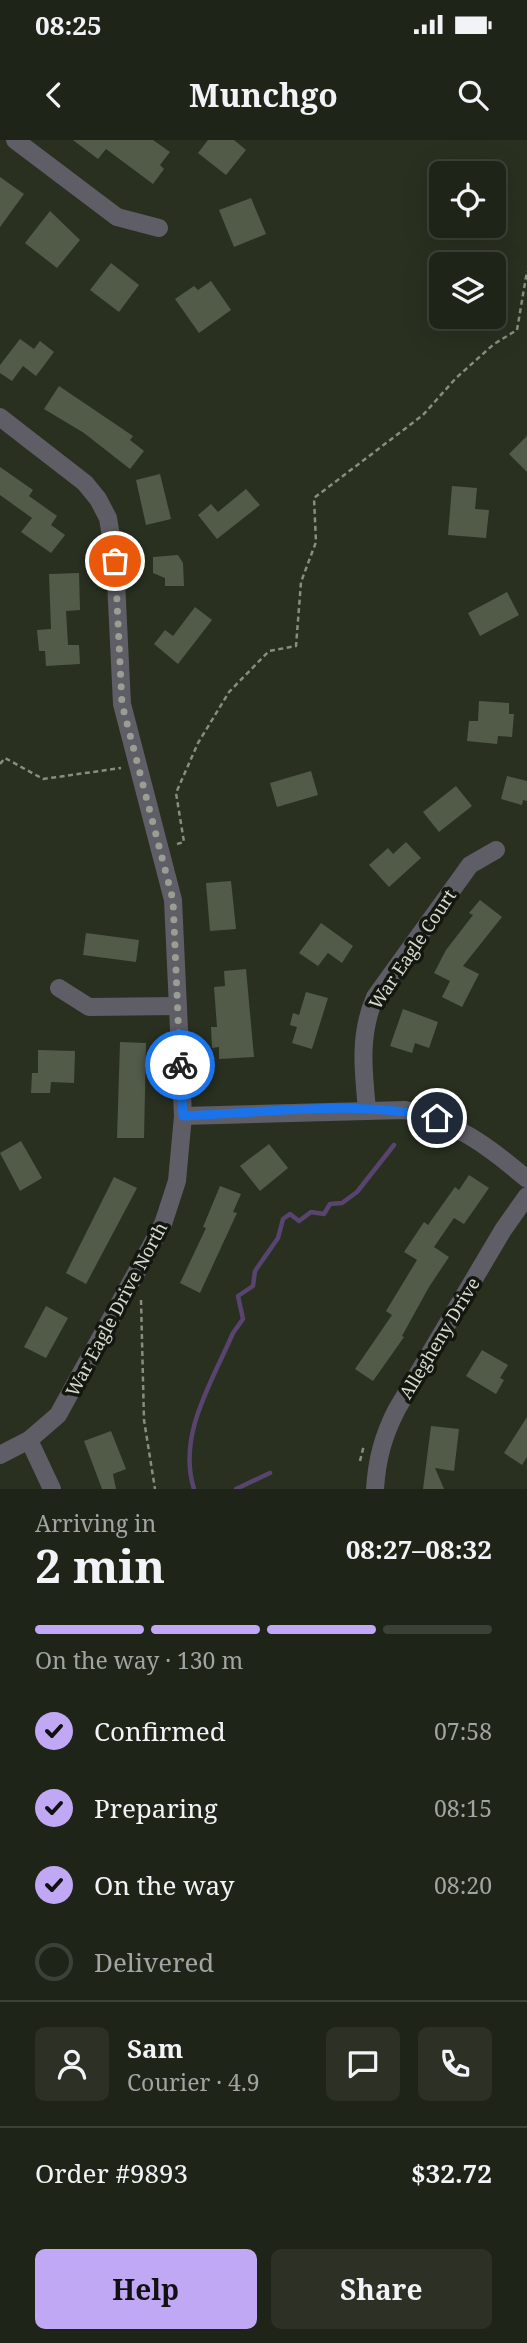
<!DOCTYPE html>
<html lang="en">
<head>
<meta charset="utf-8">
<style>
  :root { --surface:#1f2418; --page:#2c3025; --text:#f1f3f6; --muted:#a1a4a2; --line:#3c4137; --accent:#c0a8f4 }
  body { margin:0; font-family:"Noto Serif",serif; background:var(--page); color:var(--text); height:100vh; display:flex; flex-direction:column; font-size:26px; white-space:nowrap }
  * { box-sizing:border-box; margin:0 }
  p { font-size:23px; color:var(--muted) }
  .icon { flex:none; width:38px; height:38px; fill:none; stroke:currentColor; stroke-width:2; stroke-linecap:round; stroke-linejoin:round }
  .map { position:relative; height:1349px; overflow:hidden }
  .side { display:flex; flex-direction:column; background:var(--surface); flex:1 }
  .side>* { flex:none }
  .buttons { position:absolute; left:429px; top:21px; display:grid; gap:14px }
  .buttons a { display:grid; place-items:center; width:77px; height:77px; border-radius:10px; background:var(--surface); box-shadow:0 7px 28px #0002,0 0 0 2px var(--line); font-size:35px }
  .pin { position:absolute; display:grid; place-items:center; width:60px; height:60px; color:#fff; margin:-30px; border:4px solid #fff; border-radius:50%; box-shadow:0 2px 7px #0007 }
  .courier { position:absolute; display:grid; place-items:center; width:70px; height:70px; margin:-35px; border:5px solid #1a73e8; border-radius:50%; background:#fff; color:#222; box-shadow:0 2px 9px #0007 }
  .headline em { font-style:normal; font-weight:700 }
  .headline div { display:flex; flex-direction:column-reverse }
  .headline { display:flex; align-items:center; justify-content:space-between; height:119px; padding:0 35px }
  h1 { font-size:46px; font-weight:700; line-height:52px }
  .bar { display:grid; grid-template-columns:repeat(4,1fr); gap:10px 7px; align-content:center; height:84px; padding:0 35px }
  .bar i { height:9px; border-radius:5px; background:var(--line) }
  .bar .on { background:var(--accent) }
  .bar p { grid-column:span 4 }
  .line { display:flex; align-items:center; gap:18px; padding:0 35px; border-top:2px solid var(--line) }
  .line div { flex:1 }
  .round { display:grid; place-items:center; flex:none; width:74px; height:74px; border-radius:10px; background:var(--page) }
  ol { padding:0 35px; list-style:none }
  li { display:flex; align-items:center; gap:21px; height:77px }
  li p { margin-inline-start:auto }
  li .icon { padding:7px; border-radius:50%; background:var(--accent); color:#111; stroke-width:4 }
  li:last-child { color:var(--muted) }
  li i { width:38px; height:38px; border:4px solid var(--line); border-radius:50% }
  .action { display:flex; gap:14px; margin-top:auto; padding:14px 35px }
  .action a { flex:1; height:80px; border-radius:10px; background:var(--accent); color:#111; font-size:28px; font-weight:700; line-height:80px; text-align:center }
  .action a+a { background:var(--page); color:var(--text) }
  .status { display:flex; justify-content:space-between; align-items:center; height:49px; padding:0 35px; background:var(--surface); direction:ltr }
  .status svg { height:19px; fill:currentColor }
  header { display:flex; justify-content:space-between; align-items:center; height:91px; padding:0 35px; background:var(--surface); font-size:32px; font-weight:700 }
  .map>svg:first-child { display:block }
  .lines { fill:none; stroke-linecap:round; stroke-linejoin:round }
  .stream { stroke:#58446f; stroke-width:4.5 }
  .building { fill:#525a48 }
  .path { stroke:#878d80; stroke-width:2.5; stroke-dasharray:5 3.5; stroke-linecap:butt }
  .minor { stroke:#5f5d65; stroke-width:18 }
  .done { stroke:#999e92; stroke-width:7; stroke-dasharray:0 12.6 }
  .route { stroke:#1a73e8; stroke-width:9 }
  .labels { text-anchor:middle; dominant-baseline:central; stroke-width:7; stroke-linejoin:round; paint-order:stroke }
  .street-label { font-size:18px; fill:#d5dacf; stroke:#141710 }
</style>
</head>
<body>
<div class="status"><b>08:25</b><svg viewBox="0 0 49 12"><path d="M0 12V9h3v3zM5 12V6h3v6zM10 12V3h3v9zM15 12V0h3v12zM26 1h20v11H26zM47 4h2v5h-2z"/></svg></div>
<header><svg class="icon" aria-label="back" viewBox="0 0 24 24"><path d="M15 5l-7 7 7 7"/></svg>Munchgo<svg class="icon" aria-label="search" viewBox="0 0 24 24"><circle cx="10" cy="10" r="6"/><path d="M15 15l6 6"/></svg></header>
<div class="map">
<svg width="527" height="1349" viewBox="0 0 527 1349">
  <rect width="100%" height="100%" fill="#293020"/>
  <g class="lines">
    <g class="stream">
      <path d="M194 1349C177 1295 212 1242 233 1193L243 1179 238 1156 253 1146 255 1131 278 1098 283 1079 290 1074 299 1081 311 1072 324 1074 330 1064 342 1063 357 1052 394 1005"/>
      <polyline points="236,1349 270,1333"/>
    </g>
  </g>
  <g class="building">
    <polygon points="73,0 153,0 170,12 160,25 164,29 153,44 106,9 98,19"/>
    <polygon points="208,0 234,0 246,10 226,35 198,13"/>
    <polygon points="0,37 24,54 0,87"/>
    <polygon points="251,58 266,94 234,107 219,70"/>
    <polygon points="50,71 80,100 57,128 25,103"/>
    <polygon points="111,123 139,145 119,172 90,150"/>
    <polygon points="211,141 231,170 199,193 175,159 194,146 198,150"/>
    <polygon points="20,199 34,209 40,201 54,212 36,236 23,226 12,241 0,233 0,225"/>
    <polygon points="59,246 133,296 130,300 144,311 130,329 84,293 44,269"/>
    <polygon points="527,296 527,332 509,314"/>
    <polygon points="0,327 33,350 29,356 57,376 51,385 65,395 51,413 21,392 32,378 0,355"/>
    <polygon points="160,334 171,379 146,385 136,340"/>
    <polygon points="452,346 477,348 475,369 489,370 486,398 448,395"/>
    <polygon points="246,349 260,365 217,399 198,375 211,364 218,372"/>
    <polygon points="178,415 183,423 184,446 165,446 165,438 153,433 153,417"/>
    <polygon points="79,433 80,470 66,471 68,505 79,505 80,524 46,526 45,511 39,511 37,490 51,489 49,434"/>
    <polygon points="507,452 519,475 480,496 468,473"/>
    <polygon points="195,467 212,480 178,524 154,504 165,490 173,496"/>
    <polygon points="479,561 509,563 509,574 514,574 512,597 498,596 497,604 467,601 469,581 478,581"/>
    <polygon points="311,631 318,655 277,667 270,643"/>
    <polygon points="507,636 527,641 527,661 523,660 522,665 501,659"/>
    <polygon points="456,646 472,666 439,692 423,672"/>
    <polygon points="406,702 421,718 389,747 369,725 388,708 393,714"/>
    <polygon points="231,741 236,789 210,791 206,743"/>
    <polygon points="480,760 502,777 463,826 479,834 462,867 442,857 450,841 434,833 446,810 473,775 469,773"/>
    <polygon points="321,783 353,806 342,823 328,813 318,826 299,813"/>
    <polygon points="86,793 139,800 136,822 83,815"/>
    <polygon points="246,829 254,917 219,919 219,907 212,908 211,887 217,887 214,847 225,846 224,831"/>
    <polygon points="306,852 328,858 312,909 292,903 297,887 290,885 293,873 299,875"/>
    <polygon points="403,869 438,882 429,908 415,903 412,913 390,906"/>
    <polygon points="120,902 146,903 144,998 117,998"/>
    <polygon points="38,910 75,911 74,943 51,942 50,953 31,953 32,933 38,933"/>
    <polygon points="21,1001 42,1038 20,1051 0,1013"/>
    <polygon points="269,1004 288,1028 260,1051 240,1026"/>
    <polygon points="469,1035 489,1048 464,1084 454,1078 434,1107 449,1117 429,1147 402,1196 404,1197 373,1241 355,1229 392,1175 386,1171 417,1120 404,1112 424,1082 428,1085 455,1047 459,1050"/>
    <polygon points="114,1037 137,1048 86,1144 66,1133"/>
    <polygon points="220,1046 241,1054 233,1072 237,1073 200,1153 180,1143 206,1088 203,1087"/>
    <polygon points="46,1166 68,1178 46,1218 24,1207"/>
    <polygon points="482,1210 508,1225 500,1238 504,1240 496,1254 466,1236"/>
    <polygon points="527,1277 527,1317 522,1325 504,1313"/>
    <polygon points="431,1286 459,1289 454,1331 435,1328 444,1349 423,1349"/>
    <polygon points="111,1291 126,1329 113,1334 116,1349 102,1349 84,1301"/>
  </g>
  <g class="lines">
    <g class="path">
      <polyline points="0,624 5,618 43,639 121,628"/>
      <polyline points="177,704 184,702 176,653 198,603 229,552 269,511 296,506 301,442 316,402 314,358 423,275 456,238 494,204 517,190 527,131"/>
      <polyline points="141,1160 144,1280 155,1349"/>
      <polyline points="360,1321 364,1305"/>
    </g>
    <g class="minor">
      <polyline points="15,0 117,77 159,88"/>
      <polyline points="0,277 85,343 98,359 108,378 115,421 122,564 173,760 183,976 177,1041 163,1084 58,1275 29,1300 0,1315"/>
      <polyline points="59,848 89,867 178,866"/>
      <path d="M367 969C363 929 359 894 375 857L470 725 496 710"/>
      <path d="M183 976 405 970C457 983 487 1005 527 1039"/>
      <polyline points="29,1300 52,1349"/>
      <path d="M375 1349C377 1319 383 1296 397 1269L503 1090 527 1056"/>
    </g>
  </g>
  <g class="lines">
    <polyline class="done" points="115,421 122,564 173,760 180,925"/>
    <path class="route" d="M180 925 183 976C263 973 360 959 437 978"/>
  </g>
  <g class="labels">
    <g class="street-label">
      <text transform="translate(412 809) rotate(-56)">War Eagle Court</text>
      <text transform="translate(116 1169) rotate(-62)">War Eagle Drive North</text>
      <text transform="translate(439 1198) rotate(-59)">Allegheny Drive</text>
    </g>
  </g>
</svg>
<div class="buttons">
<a><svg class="icon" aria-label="locate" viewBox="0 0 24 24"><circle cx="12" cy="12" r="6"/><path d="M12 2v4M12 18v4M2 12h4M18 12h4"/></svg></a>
<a><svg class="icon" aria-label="layers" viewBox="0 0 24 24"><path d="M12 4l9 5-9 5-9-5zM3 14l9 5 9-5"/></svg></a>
</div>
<div class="pin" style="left:115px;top:421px;background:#ea580c"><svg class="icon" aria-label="bag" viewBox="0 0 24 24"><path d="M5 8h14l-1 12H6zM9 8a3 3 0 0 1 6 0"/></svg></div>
<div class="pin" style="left:437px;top:978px;background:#1f2937"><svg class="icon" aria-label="home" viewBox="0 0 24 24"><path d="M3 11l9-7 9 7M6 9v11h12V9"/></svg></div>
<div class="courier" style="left:180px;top:925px"><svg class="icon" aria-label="bike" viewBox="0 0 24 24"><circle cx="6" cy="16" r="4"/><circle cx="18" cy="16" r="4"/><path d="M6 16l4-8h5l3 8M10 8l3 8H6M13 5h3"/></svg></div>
</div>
<section class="side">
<div class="headline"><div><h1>2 min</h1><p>Arriving in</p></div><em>08:27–08:32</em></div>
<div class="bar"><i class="on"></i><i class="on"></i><i class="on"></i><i></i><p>On the way · 130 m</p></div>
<ol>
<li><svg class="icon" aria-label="check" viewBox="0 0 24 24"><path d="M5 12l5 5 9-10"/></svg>Confirmed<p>07:58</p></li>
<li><svg class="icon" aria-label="check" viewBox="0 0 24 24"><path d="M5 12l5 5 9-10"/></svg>Preparing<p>08:15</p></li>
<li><svg class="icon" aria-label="check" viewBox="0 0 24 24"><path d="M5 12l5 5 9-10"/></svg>On the way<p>08:20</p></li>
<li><i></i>Delivered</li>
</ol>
<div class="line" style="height:126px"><a class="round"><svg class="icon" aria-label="person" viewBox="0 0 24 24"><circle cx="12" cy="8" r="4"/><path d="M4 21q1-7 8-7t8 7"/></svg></a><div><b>Sam</b><p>Courier · 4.9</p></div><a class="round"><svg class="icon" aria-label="chat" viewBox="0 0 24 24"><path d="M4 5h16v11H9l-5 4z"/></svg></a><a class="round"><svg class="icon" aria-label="phone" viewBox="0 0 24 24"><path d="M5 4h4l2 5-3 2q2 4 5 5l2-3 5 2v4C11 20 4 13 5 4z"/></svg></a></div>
<div class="line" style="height:91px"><div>Order #9893</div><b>$32.72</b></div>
<div class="action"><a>Help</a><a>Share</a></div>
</section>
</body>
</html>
